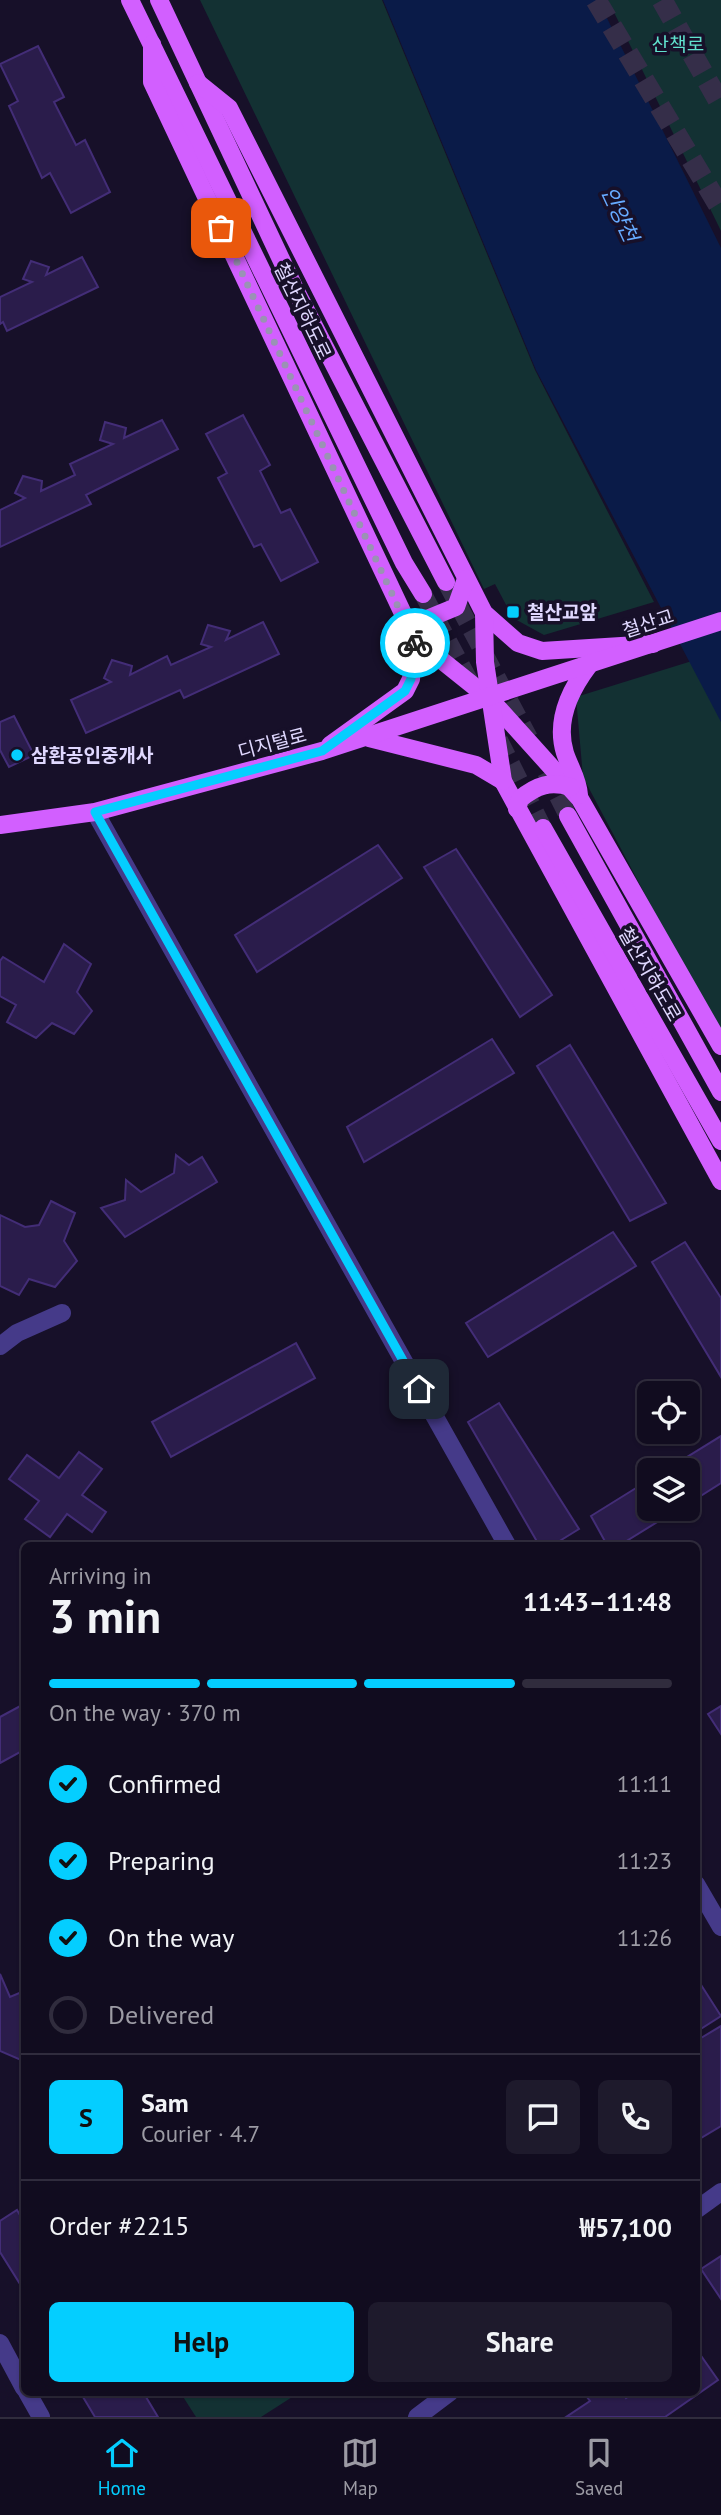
<!DOCTYPE html>
<html lang="en">
<head>
<meta charset="utf-8">
<style>
  :root { --surface:#110c1f; --page:#1e1a2c; --text:#f1f3f6; --muted:#9c9ba4; --line:#302c3d; --accent:#04ceff }
  body { margin:0; font-family:"PT Sans","Noto Sans KR",sans-serif; background:var(--page); color:var(--text); height:100vh; display:flex; flex-direction:column; font-size:26px; white-space:nowrap }
  * { box-sizing:border-box; margin:0 }
  p { font-size:23px; color:var(--muted) }
  .icon { flex:none; width:38px; height:38px; fill:none; stroke:currentColor; stroke-width:2; stroke-linecap:round; stroke-linejoin:round }
  .map { position:relative; flex:1; overflow:hidden }
  .sheet { position:absolute; left:21px; top:1542px; width:679px; height:854px; display:flex; flex-direction:column; background:var(--surface); border-radius:10px; box-shadow:0 2px 5px #0004,0 0 0 2px var(--line) }
  .sheet>* { flex:none }
  .fabs { position:absolute; left:637px; top:1381px; display:grid; gap:14px }
  .fabs a { display:grid; place-items:center; width:63px; height:63px; border-radius:10px; background:var(--surface); box-shadow:0 2px 5px #0004,0 0 0 2px var(--line); font-size:35px }
  .pin { position:absolute; display:grid; place-items:center; width:60px; height:60px; color:#fff; margin:-30px; border-radius:14px; box-shadow:0 4px 10px #0006 }
  .courier { position:absolute; display:grid; place-items:center; width:70px; height:70px; margin:-35px; border:5px solid #04ceff; border-radius:50%; background:#fff; color:#222; box-shadow:0 2px 9px #0007 }
  .head em { font-style:normal; font-weight:600 }
  .head div { display:flex; flex-direction:column-reverse }
  .head { display:flex; align-items:center; justify-content:space-between; height:119px; padding:0 28px }
  h1 { font-size:46px; font-weight:600; line-height:52px }
  .bar { display:grid; grid-template-columns:repeat(4,1fr); gap:10px 7px; align-content:center; height:84px; padding:0 28px }
  .bar i { height:9px; border-radius:5px; background:var(--line) }
  .bar .on { background:var(--accent) }
  .bar p { grid-column:span 4 }
  .line { display:flex; align-items:center; gap:18px; padding:0 28px; border-top:2px solid var(--line) }
  .line div { flex:1 }
  .round { display:grid; place-items:center; flex:none; width:74px; height:74px; border-radius:10px; background:var(--page) }
  ol { padding:0 28px; list-style:none }
  li { display:flex; align-items:center; gap:21px; height:77px }
  li p { margin-inline-start:auto }
  li .icon { padding:7px; border-radius:50%; background:var(--accent); color:#111; stroke-width:4 }
  li:last-child { color:var(--muted) }
  li i { width:38px; height:38px; border:4px solid var(--line); border-radius:50% }
  .action { display:flex; gap:14px; margin-top:auto; padding:14px 28px }
  .action a { flex:1; height:80px; border-radius:10px; background:var(--accent); color:#111; font-size:28px; font-weight:600; line-height:80px; text-align:center }
  .action a+a { background:var(--page); color:var(--text) }
  .menu { display:flex; justify-content:space-around; align-items:center; height:98px; border-top:2px solid var(--line); background:var(--surface); font-size:19px; color:var(--muted) }
  .menu a { display:grid; justify-items:center; gap:4px }
  .menu .on { color:var(--accent) }
  .map>svg:first-child { display:block }
  .green { fill:#133133 }
  .water { fill:#0a1b48 }
  .building { fill:#2a1c4b; stroke:#432d77; stroke-width:2 }
  .lines { fill:none; stroke-linecap:round; stroke-linejoin:round }
  .major-tunnel { stroke:#352e49; stroke-width:18; stroke-dasharray:18 9; stroke-linecap:butt }
  .highway-tunnel { stroke:#352e49; stroke-width:21; stroke-dasharray:21 10; stroke-linecap:butt }
  .minor { stroke:#453a89; stroke-width:18 }
  .major { stroke:#d25fff; stroke-width:18 }
  .done { stroke:#9a92b4; stroke-width:7; stroke-dasharray:0 12.6 }
  .route { stroke:#04ceff; stroke-width:9 }
  .poi-dot { fill:#04ceff; stroke:#171029; stroke-width:2.5 }
  .labels { text-anchor:middle; dominant-baseline:central; stroke-width:7; stroke-linejoin:round; paint-order:stroke }
  .park-label { font-size:19px; fill:#61e2ce; stroke:#171029 }
  .street-label { font-size:19px; fill:#e0d8ff; stroke:#171029 }
  .poi-label { font-size:19px; font-weight:bold; fill:#e0d8ff; stroke:#171029; text-anchor:start }
  .water-label { font-size:21px; font-style:italic; fill:#6af; stroke:#171029 }
</style>
</head>
<body>
<div class="map">
<svg width="721" height="2417" viewBox="0 0 721 2417">
  <rect width="100%" height="100%" fill="#171029"/>
  <g class="green">
    <polygon points="200,0 382,0 535,370 654,602 544,635 513,618 495,584 484,589"/>
    <polygon points="608,0 721,0 721,231"/>
    <polygon points="721,652 721,1038 583,777 576,697"/>
    <polygon points="180,2392 300,2392 261,2417 196,2417"/>
  </g>
  <polygon class="water" points="383,0 598,0 721,248 721,722 536,370"/>
  <g class="building">
    <polygon points="38,46 64,97 54,102 76,145 85,140 110,192 71,213 50,173 42,178 9,106 18,101 0,64"/>
    <polygon points="82,257 98,287 7,331 3,322 0,324 0,297 32,282 23,279 31,261 49,267 46,275"/>
    <polygon points="243,415 270,465 260,471 281,513 290,509 318,562 281,581 261,544 254,547 218,478 227,473 206,434"/>
    <polygon points="162,420 178,449 86,495 91,504 0,547 0,510 25,498 15,493 23,476 42,481 41,491 75,475 70,464 113,444 100,440 105,422 126,428 124,438"/>
    <polygon points="263,622 279,654 184,698 180,690 86,733 71,700 111,682 104,678 112,660 132,666 130,675 167,656 171,665 211,647 201,644 208,625 230,631 226,640"/>
    <polygon points="14,716 34,755 9,767 0,750 0,722"/>
    <polygon points="378,845 402,878 257,972 235,935"/>
    <polygon points="456,849 552,995 520,1017 424,867"/>
    <polygon points="64,944 91,964 77,992 92,1011 74,1034 52,1023 36,1038 7,1022 16,1005 0,996 0,961 3,957 44,982"/>
    <polygon points="492,1039 514,1073 364,1162 347,1127"/>
    <polygon points="570,1045 666,1203 630,1221 537,1066"/>
    <polygon points="176,1155 189,1165 202,1157 217,1182 125,1237 101,1208 125,1200 126,1180 141,1192 174,1173"/>
    <polygon points="51,1201 75,1213 64,1241 77,1261 55,1287 29,1279 19,1295 0,1286 0,1215 25,1227 39,1225"/>
    <polygon points="613,1232 636,1266 488,1357 466,1323"/>
    <polygon points="685,1242 721,1298 721,1377 652,1262"/>
    <polygon points="296,1343 315,1378 171,1457 152,1422"/>
    <polygon points="499,1403 579,1529 553,1545 539,1545 468,1422"/>
    <polygon points="721,1436 721,1483 688,1504 688,1470 666,1470"/>
    <polygon points="79,1452 102,1469 82,1495 106,1512 92,1532 67,1514 50,1537 25,1519 39,1501 9,1479 27,1455 59,1478"/>
    <polygon points="649,1480 649,1508 680,1508 620,1545 607,1545 591,1516"/>
    <polygon points="24,1704 24,1750 0,1763 0,1717"/>
    <polygon points="721,1706 721,1734 708,1714"/>
    <polygon points="0,1974 10,1997 24,1991 24,2052 21,2060 0,2051"/>
    <polygon points="696,1977 721,2016 696,2032"/>
    <polygon points="721,2026 721,2126 696,2141 696,2041"/>
    <polygon points="17,2210 24,2222 24,2281 20,2284 0,2252 0,2221"/>
    <polygon points="721,2256 721,2299 701,2269"/>
    <polygon points="697,2350 718,2380 665,2417 566,2417 590,2401 583,2392 622,2392 626,2398 635,2392 696,2392"/>
    <polygon points="80,2392 143,2392 158,2417 95,2417"/>
  </g>
  <g class="lines">
    <g class="major-tunnel">
      <polyline points="446,582 529,738"/>
      <polyline points="423,594 471,684"/>
      <polyline points="499,740 543,828"/>
      <polyline points="546,772 568,816"/>
    </g>
    <g class="highway-tunnel">
      <polyline points="596,0 721,209"/>
      <polyline points="662,0 721,105"/>
    </g>
    <g class="minor">
      <polyline points="95,812 507,1545"/>
      <polyline points="0,1346 17,1333 62,1313"/>
      <polyline points="696,1884 721,1927"/>
      <polyline points="696,2210 721,2192"/>
      <polyline points="0,2343 24,2388"/>
      <polyline points="27,2392 41,2417"/>
      <polyline points="417,2417 450,2392"/>
    </g>
    <g class="major">
      <polyline points="130,0 404,563 423,594"/>
      <polyline points="159,0 295,289 446,582"/>
      <polyline points="152,44 152,82 415,639 490,699 580,799 721,1046"/>
      <polyline points="198,83 229,108 484,613 518,643 542,651 653,644"/>
      <polyline points="484,613 485,662 503,781 721,1181"/>
      <polyline points="404,617 422,621 456,607 466,579"/>
      <polyline points="369,738 476,765 503,781"/>
      <polyline points="330,745 405,691 411,679 415,639"/>
      <path d="M579 795C578 779 570 768 565 753 555 721 570 690 589 665"/>
      <path d="M517 809 520 799C537 785 550 781 571 787"/>
      <polyline points="568,816 721,1092"/>
      <polyline points="0,825 95,812 322,751 721,621"/>
      <polyline points="543,828 721,1141"/>
    </g>
  </g>
  <g class="lines">
    <polyline class="done" points="221,228 415,643"/>
    <polyline class="route" points="415,643 411,679 405,691 322,751 95,812 419,1389"/>
  </g>
  <g class="poi-dot">
    <rect x="506" y="605" width="14" height="14" rx="3.5"/>
    <circle cx="17" cy="755" r="7"/>
  </g>
  <g class="labels">
    <g class="park-label">
      <text x="678" y="44">산책로</text>
    </g>
    <g class="street-label">
      <text transform="translate(303 311) rotate(64)">철산지하도로</text>
      <text transform="translate(648 623) rotate(-18)">철산교</text>
      <text transform="translate(272 743) rotate(-15)">디지털로</text>
      <text transform="translate(650 974) rotate(60)">철산지하도로</text>
    </g>
    <g class="poi-label">
      <text x="527" y="612">철산교앞</text>
      <text x="31" y="755">삼환공인중개사</text>
    </g>
    <g class="water-label">
      <text transform="translate(620 214) rotate(65)">안양천</text>
    </g>
  </g>
</svg>
<div class="fabs">
<a><svg class="icon" aria-label="locate" viewBox="0 0 24 24"><circle cx="12" cy="12" r="6"/><path d="M12 2v4M12 18v4M2 12h4M18 12h4"/></svg></a>
<a><svg class="icon" aria-label="layers" viewBox="0 0 24 24"><path d="M12 4l9 5-9 5-9-5zM3 14l9 5 9-5"/></svg></a>
</div>
<div class="pin" style="left:221px;top:228px;background:#ea580c"><svg class="icon" aria-label="bag" viewBox="0 0 24 24"><path d="M5 8h14l-1 12H6zM9 8a3 3 0 0 1 6 0"/></svg></div>
<div class="pin" style="left:419px;top:1389px;background:#1f2937"><svg class="icon" aria-label="home" viewBox="0 0 24 24"><path d="M3 11l9-7 9 7M6 9v11h12V9"/></svg></div>
<div class="courier" style="left:415px;top:643px"><svg class="icon" aria-label="bike" viewBox="0 0 24 24"><circle cx="6" cy="16" r="4"/><circle cx="18" cy="16" r="4"/><path d="M6 16l4-8h5l3 8M10 8l3 8H6M13 5h3"/></svg></div>
<section class="sheet">
<div class="head"><div><h1>3 min</h1><p>Arriving in</p></div><em>11:43–11:48</em></div>
<div class="bar"><i class="on"></i><i class="on"></i><i class="on"></i><i></i><p>On the way · 370 m</p></div>
<ol>
<li><svg class="icon" aria-label="check" viewBox="0 0 24 24"><path d="M5 12l5 5 9-10"/></svg>Confirmed<p>11:11</p></li>
<li><svg class="icon" aria-label="check" viewBox="0 0 24 24"><path d="M5 12l5 5 9-10"/></svg>Preparing<p>11:23</p></li>
<li><svg class="icon" aria-label="check" viewBox="0 0 24 24"><path d="M5 12l5 5 9-10"/></svg>On the way<p>11:26</p></li>
<li><i></i>Delivered</li>
</ol>
<div class="line" style="height:126px"><b class="round" style="background:var(--accent);color:#111">S</b><div><b>Sam</b><p>Courier · 4.7</p></div><a class="round"><svg class="icon" aria-label="chat" viewBox="0 0 24 24"><path d="M4 5h16v11H9l-5 4z"/></svg></a><a class="round"><svg class="icon" aria-label="phone" viewBox="0 0 24 24"><path d="M5 4h4l2 5-3 2q2 4 5 5l2-3 5 2v4C11 20 4 13 5 4z"/></svg></a></div>
<div class="line" style="height:91px"><div>Order #2215</div><b>₩57,100</b></div>
<div class="action"><a>Help</a><a>Share</a></div>
</section>
</div>
<nav class="menu">
<a class="on"><svg class="icon" aria-label="home" viewBox="0 0 24 24"><path d="M3 11l9-7 9 7M6 9v11h12V9"/></svg>Home</a>
<a><svg class="icon" aria-label="map" viewBox="0 0 24 24"><path d="M3 6l6-2 6 2 6-2v14l-6 2-6-2-6 2zM9 4v14M15 6v14"/></svg>Map</a>
<a><svg class="icon" aria-label="saved" viewBox="0 0 24 24"><path d="M7 4h10v16l-5-4-5 4z"/></svg>Saved</a>
</nav>
</body>
</html>
